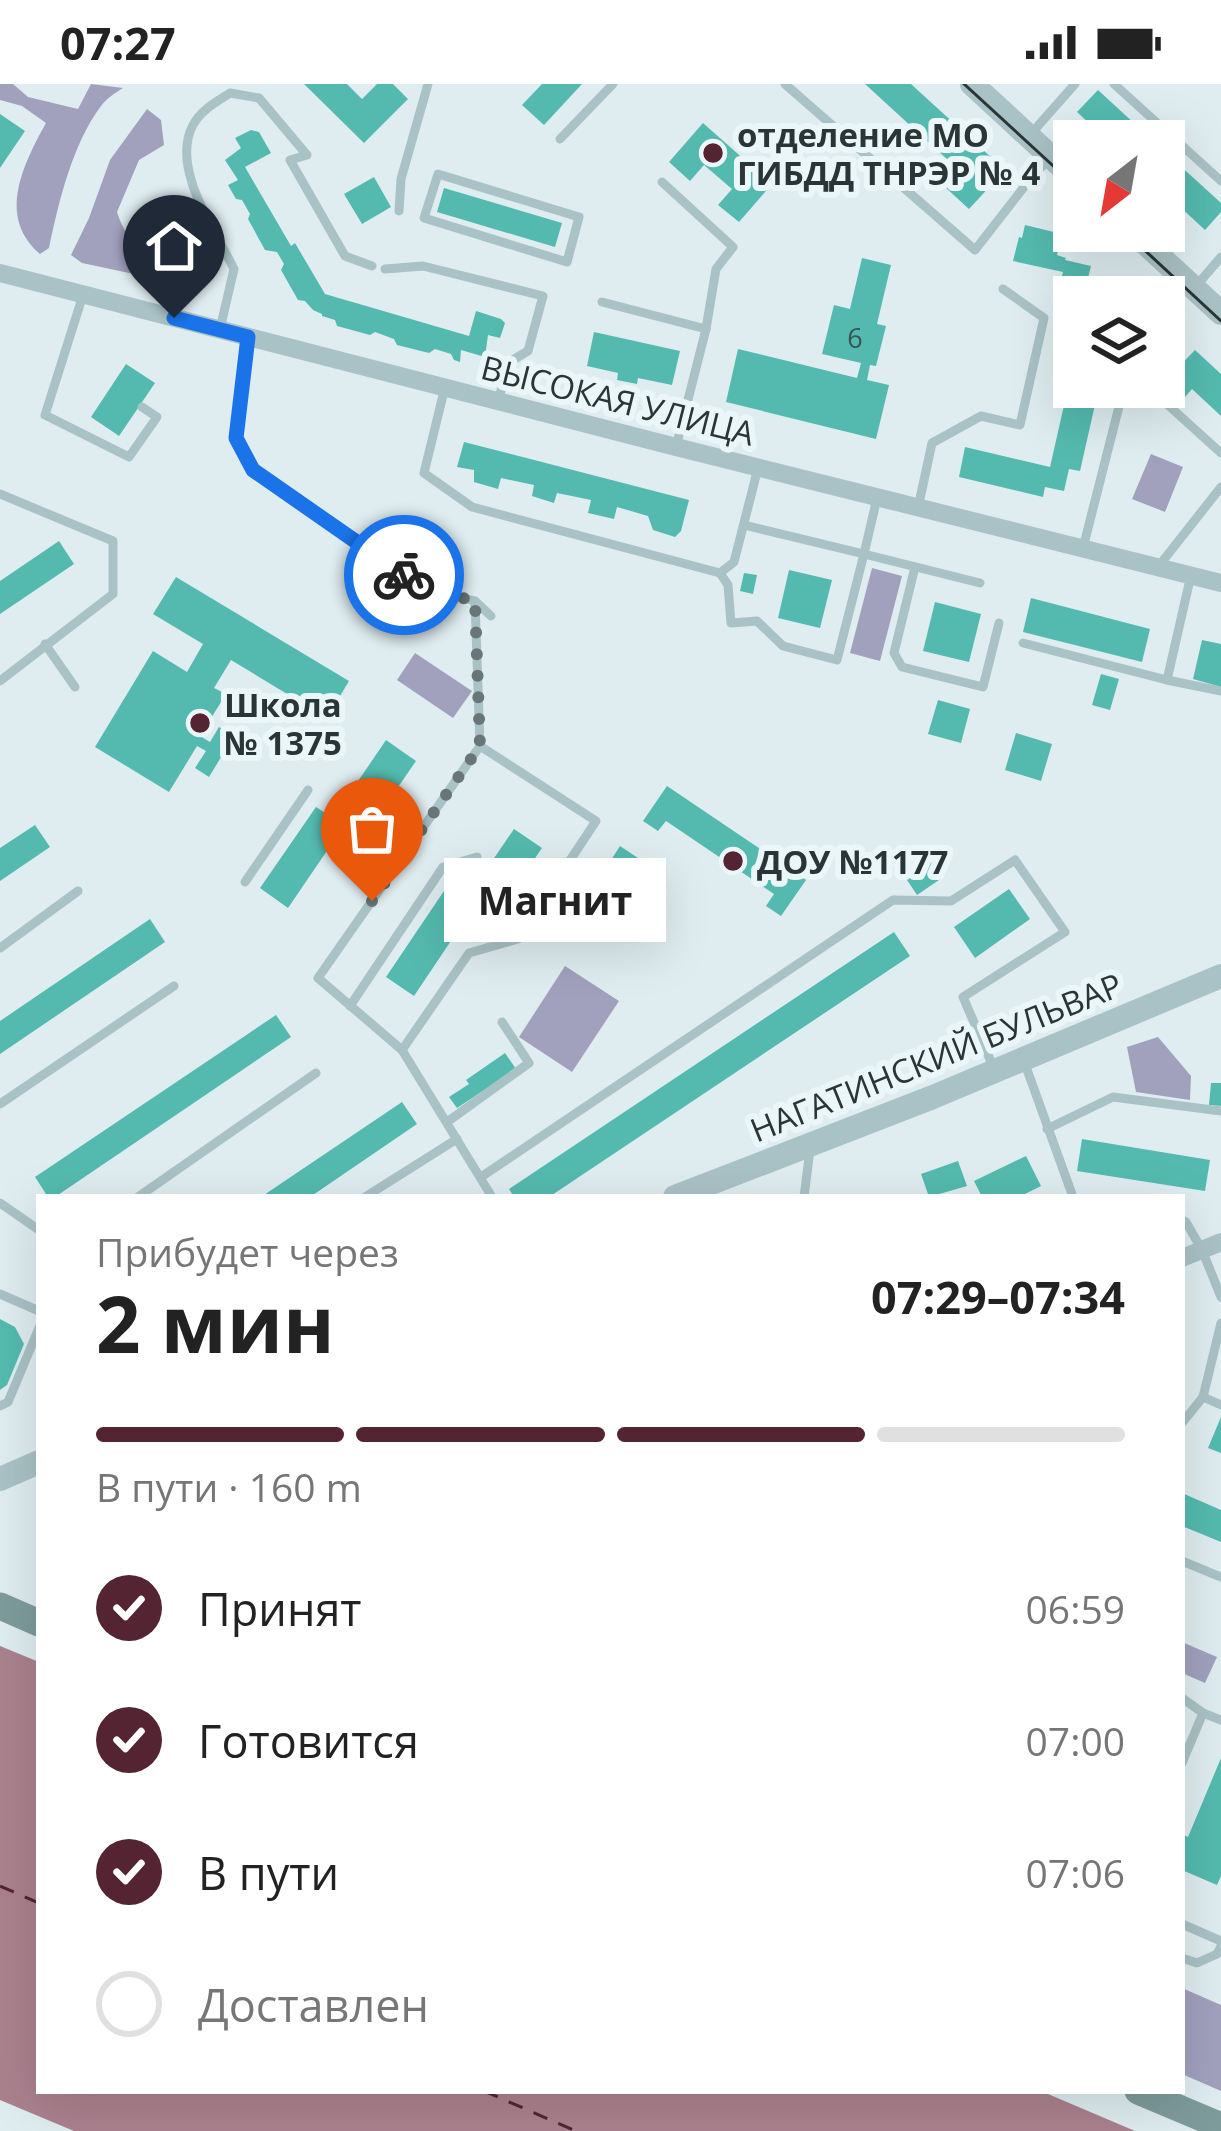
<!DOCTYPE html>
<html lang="ru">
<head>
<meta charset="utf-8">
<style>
  :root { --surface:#fff; --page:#f2f2f2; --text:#222; --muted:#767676; --line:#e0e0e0; --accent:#542432 }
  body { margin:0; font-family:"Open Sans",sans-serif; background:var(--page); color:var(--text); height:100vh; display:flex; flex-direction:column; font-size:45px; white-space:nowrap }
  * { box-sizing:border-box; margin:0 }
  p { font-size:39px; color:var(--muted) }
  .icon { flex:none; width:66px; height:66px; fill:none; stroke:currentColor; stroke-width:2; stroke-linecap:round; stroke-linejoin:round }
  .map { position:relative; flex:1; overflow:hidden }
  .side { position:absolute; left:36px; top:1110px; width:1149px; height:900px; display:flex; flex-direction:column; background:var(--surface); border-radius:0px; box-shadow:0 12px 48px #0002 }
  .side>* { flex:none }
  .needle { width:78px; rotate:211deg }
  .fabs { position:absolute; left:1053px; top:36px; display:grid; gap:24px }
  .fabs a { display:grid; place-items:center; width:132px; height:132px; border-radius:0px; background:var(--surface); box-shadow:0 12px 48px #0002; font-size:60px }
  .pin { position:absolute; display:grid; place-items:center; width:102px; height:102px; color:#fff; margin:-123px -51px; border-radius:50% 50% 50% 0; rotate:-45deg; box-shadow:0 0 12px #0007 }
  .pin .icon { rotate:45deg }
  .courier { position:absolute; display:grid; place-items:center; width:120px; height:120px; margin:-60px; border:9px solid #1a73e8; border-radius:50%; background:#fff; color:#222; box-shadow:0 3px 15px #0007 }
  .bubble { position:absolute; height:84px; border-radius:0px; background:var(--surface); box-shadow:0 12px 48px #0002; font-size:39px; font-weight:700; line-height:84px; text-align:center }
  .head em { font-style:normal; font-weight:700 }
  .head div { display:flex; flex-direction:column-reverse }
  .head { display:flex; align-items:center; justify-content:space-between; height:204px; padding:0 60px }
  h1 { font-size:78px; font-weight:700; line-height:90px }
  .bar { display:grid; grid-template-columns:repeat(4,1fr); gap:18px 12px; align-content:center; height:144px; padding:0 60px }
  .bar i { height:15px; border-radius:9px; background:var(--line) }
  .bar .selected { background:var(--accent) }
  .bar p { grid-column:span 4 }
  ol { padding:0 60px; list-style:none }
  li { display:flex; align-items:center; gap:36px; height:132px }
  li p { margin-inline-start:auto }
  li .icon { padding:12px; border-radius:50%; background:var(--accent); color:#fff; stroke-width:4 }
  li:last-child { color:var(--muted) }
  li i { width:66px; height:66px; border:6px solid var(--line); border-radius:50% }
  .status { display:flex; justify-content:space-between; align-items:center; height:84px; padding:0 60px; background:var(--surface); direction:ltr }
  .status svg { height:33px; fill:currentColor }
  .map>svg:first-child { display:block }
  .green { fill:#a1a1be }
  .water { fill:#ab818e }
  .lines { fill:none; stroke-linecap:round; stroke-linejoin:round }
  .ferry { stroke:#542432; stroke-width:3; stroke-dasharray:15 12; stroke-linecap:butt }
  .building { fill:#54baaf }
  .service { stroke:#a9c2c5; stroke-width:9 }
  .minor { stroke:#a9c2c5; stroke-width:18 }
  .tertiary { stroke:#a9c2c5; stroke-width:24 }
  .secondary { stroke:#7e9b9b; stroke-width:27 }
  .tram { stroke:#2a3636; stroke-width:3 }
  .done { stroke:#697677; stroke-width:12; stroke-dasharray:0 21.6 }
  .route { stroke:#1a73e8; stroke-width:15 }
  .poi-dot { fill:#542432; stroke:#ebf6f8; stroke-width:4.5 }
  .labels { text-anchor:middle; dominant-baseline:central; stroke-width:12; stroke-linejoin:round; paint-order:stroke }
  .number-label { font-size:27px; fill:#345754 }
  .poi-label { font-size:33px; font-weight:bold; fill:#2a3636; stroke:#ebf6f8; text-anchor:start }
  .street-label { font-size:33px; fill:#2a3636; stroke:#ebf6f8 }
</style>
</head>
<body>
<div class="status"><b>07:27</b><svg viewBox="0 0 49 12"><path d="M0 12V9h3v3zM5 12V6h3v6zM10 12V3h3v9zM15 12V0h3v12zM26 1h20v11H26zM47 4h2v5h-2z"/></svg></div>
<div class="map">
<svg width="1221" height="2047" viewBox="0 0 1221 2047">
  <rect width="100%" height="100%" fill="#dfedf0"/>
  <g class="green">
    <path d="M0 0H13L28 13 78 25 91 0 123 4C115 9 106 15 101 22 72 61 59 117 49 164L40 170C0 135 18 89 46 39L22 22 0 16Z"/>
    <path d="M147 25 161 36 164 61 139 76 117 128C128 160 136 162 166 147L164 161 148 193 82 179 71 171 89 134 110 76Z"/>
    <polygon points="1151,370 1183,383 1165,428 1132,415"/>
    <polygon points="872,484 902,492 880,577 850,569"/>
    <polygon points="415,569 472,607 453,634 397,596"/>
    <polygon points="565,882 619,917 572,988 519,953"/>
    <polygon points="1158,953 1191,992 1190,1016 1136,1008 1127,963"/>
    <polygon points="1182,1558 1217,1573 1205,1599 1182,1589"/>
    <polygon points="1182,1904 1221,1921 1221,2007 1182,1990"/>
  </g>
  <polygon class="water" points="0,1562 39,1578 39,2007 1041,2007 1135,2047 74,2047 0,2016"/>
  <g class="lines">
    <g class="ferry">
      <polyline points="0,1802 39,1819"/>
      <polyline points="484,2007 576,2047"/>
    </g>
  </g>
  <g class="building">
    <polygon points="304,0 347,0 362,15 377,0 393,0 408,15 364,59"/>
    <polygon points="542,0 582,0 544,41 522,21"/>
    <polygon points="865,0 911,0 1005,86 969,125 946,104 961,88"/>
    <polygon points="1098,6 1148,52 1153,57 1108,57 1077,28"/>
    <polygon points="0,30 25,47 0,84"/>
    <polygon points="703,39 772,100 739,138 718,121 732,105 704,81 690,97 669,78"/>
    <polygon points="251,46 259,48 271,69 245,83 291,162 295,159 325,210 469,252 476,227 501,235 505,239 500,254 488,251 485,273 461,266 460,278 454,276 451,270 435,265 429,269 397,261 394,255 375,248 370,251 337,242 335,236 322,232 322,230 313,226 305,217 298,216 281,186 284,180 277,168 265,166 248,135 250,130 242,116 236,115 228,101 238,96 225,76 241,64 235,54"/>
    <polygon points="1164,67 1221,119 1221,128 1205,146 1164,108"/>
    <polygon points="374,93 391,123 362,140 344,110"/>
    <polygon points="444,104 562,139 555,163 437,128"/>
    <polygon points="1025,141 1062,150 1057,171 1066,174 1065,176 1091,182 1088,194 1109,199 1106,213 1072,209 1073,205 1059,202 1063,188 1013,177 1019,153 1022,154"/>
    <polygon points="862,174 891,181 877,240 886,242 876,282 870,281 867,296 889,301 876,355 726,318 738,265 857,294 861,279 822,270 834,221 850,225"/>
    <polygon points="594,248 680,267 672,301 638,294 637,300 617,296 618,289 587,282"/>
    <polygon points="1195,266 1221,290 1221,332 1192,305 1185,313 1166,296"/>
    <polygon points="126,280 155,299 119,352 91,333"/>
    <polygon points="1072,286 1074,303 1099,303 1080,387 1069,385 1064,407 1045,403 1043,413 959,393 965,363 1050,383"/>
    <polygon points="464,358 689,416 681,447 675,453 653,446 648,432 617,423 614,435 588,429 591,416 557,409 554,419 532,412 534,401 501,394 498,405 474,398 474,386 457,383"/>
    <polygon points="59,457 74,480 0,530 0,497"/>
    <polygon points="789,486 832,496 820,544 778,534"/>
    <polygon points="744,489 757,491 753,510 740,507"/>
    <polygon points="176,493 349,597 327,634 231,576 214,604 226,610 200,652 210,658 219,643 234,652 209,693 195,684 206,667 197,662 169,708 95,663 153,567 187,588 203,560 153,530"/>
    <polygon points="1031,514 1150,545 1142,578 1023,548"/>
    <polygon points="935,518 981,530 969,578 923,567"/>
    <polygon points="1202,556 1221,560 1221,603 1193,595"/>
    <polygon points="1101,590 1119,595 1110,626 1092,621"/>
    <polygon points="938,616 970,625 961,659 928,650"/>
    <polygon points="1016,649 1052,660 1041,697 1005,686"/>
    <polygon points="386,656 416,677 354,767 335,755 288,824 260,804 316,723 333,734"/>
    <polygon points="667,702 806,796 781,832 766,822 774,810 666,737 658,747 643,737"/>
    <polygon points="35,741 50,763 0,797 0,764"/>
    <polygon points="514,745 542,764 488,843 469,830 414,912 386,893 450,798 469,811"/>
    <polygon points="620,762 641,776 613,819 592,806"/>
    <polygon points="928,774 942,794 917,811 903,790"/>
    <polygon points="1009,805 1030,835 975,874 954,843"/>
    <polygon points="150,835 165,858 0,970 0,937"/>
    <polygon points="894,848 910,872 549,1113 514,1113 509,1105"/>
    <polygon points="276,931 291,953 55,1113 48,1113 35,1093"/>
    <polygon points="505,969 516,985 457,1024 449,1013 469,1000 466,996"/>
    <polygon points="1211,999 1221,999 1221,1022 1209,1021"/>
    <polygon points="402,1018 417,1040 310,1113 261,1113"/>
    <polygon points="1082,1055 1210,1076 1205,1107 1077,1087"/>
    <polygon points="1026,1072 1041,1102 1019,1113 982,1113 974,1097"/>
    <polygon points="958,1077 967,1102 929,1113 921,1090"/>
    <polygon points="0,1235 15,1243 24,1260 7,1301 0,1306"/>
    <polygon points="1221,1333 1221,1369 1208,1364"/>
    <polygon points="1182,1409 1221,1426 1221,1458 1182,1442"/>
    <polygon points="1221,1674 1221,1792 1217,1801 1182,1786 1182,1750 1188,1753"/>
  </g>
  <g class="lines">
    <g class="service">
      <polyline points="785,0 975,166 1031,94 1051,73"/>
      <polyline points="1114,0 1221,97"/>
      <polyline points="1029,52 1075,0"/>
      <polyline points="560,55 613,0"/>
      <polygon points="438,90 579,133 567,178 424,134"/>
      <polyline points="662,98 733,163 716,185 706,245"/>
      <polyline points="399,127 401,95 428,0"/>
      <polyline points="385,185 423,182 543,212 528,267 511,277 498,316"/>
      <polyline points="1197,201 1221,173"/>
      <polyline points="83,211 45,331 129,373 157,333 142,323"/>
      <polyline points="1159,213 1175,194"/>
      <polyline points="602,218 706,245 676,363"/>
      <path d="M220 245 234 185C215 146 170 84 193 41 201 26 216 18 230 9L259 14 307 71 290 76 345 172 372 182"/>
      <polyline points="249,253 236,354 253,386 424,504 475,517 491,532"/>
      <polyline points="445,303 424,389 472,423 720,489 734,478 758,384"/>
      <polyline points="1148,303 1221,369"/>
      <polyline points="0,410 113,457 113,510 0,597"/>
      <polyline points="877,414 864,470 980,499"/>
      <polyline points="918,424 932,359 981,332 1020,341 1044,234 1003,205"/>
      <polyline points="1083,464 1124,303"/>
      <polyline points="915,483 894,569 902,583 983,603 999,539"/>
      <polyline points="1158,483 1221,403"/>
      <polyline points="720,489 728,501 731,539 757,537 783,562 837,576 864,470 744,441"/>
      <polyline points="1191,491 1167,596 1221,607"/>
      <polyline points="475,517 480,662 318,894 402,966 492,1113"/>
      <polyline points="1023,559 1167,596"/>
      <polyline points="45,560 75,603"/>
      <polyline points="245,798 308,706"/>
      <polyline points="0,864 78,807"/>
      <polyline points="350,922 443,783 477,773"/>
      <polyline points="402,966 469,869 518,855 596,737 480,662"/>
      <polyline points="1025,980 1073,1113"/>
      <polyline points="0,1020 174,902"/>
      <polyline points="447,1038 529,979 502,938"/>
      <polyline points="1047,1045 1113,1013 1221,1027"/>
      <polyline points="481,1093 893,816 951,817 1015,776 1065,848 963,913 995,987"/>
      <polyline points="138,1113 316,989"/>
      <polyline points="365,1113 457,1055"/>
      <polyline points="804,1113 810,1066"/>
      <polyline points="0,1119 39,1146"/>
      <polyline points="1182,1136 1186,1138 1202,1166 1221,1213"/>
      <polyline points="0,1210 39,1227"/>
      <polyline points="1221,1239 1203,1313 1221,1321"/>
      <polyline points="0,1322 8,1318 39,1244"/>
      <polyline points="1182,1339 1203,1313"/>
      <polyline points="1182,1477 1221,1493"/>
      <polyline points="1182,1614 1203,1629 1221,1636"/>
      <polyline points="1182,1679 1203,1629"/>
      <polyline points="1182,1840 1221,1857"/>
      <polyline points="1182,1874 1197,1879 1217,1870 1221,1862"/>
    </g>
    <g class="minor">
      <polyline points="0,189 676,363 1221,499"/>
      <polyline points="1182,1174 1221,1158"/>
    </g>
    <g class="tertiary">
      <polyline points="972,0 1074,94"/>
      <polyline points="1132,147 1221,229"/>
      <polyline points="675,1113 933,1013 1221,892"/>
      <polyline points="0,1395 39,1378"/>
    </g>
    <g class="secondary">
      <polyline points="0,1522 39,1539"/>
      <polyline points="1138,2007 1221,2042"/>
    </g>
    <g class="tram">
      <polyline points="964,0 1074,101"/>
      <polyline points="1124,147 1221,237"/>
    </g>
  </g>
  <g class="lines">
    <polyline class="done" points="372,817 480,662 475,517 424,504 404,491"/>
    <polyline class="route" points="174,234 248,253 236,354 253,386 404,491"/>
  </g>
  <g class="poi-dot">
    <circle cx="713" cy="69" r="12"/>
    <circle cx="200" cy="639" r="12"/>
    <circle cx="733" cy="777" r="12"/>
  </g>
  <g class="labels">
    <g class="number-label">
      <text x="855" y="253">6</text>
    </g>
    <g class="poi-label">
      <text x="737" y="50">отделение МО<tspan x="737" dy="38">ГИБДД ТНРЭР № 4</tspan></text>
      <text x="224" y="620">Школа<tspan x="224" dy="38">№ 1375</tspan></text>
      <text x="757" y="777">ДОУ №1177</text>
    </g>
    <g class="street-label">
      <text transform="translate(618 316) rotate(14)">ВЫСОКАЯ УЛИЦА</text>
      <text transform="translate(936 973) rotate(-22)">НАГАТИНСКИЙ БУЛЬВАР</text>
    </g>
  </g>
</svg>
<div class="fabs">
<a><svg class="needle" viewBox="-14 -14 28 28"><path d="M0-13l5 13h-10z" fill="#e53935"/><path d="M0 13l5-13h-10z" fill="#767676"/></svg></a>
<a><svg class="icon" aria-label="layers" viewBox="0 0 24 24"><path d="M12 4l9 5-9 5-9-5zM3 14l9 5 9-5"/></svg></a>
</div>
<div class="pin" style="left:372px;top:817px;background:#ea580c"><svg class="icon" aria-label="bag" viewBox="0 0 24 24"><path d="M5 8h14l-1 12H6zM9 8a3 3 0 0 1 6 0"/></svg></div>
<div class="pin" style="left:174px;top:234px;background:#1f2937"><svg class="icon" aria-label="home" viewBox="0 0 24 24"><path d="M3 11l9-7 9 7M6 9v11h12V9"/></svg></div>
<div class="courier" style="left:404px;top:491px"><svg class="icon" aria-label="bike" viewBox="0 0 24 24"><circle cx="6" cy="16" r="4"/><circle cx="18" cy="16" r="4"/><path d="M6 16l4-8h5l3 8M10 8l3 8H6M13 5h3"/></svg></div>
<div class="bubble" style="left:444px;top:774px;width:222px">Магнит</div>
<section class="side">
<div class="head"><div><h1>2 мин</h1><p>Прибудет через</p></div><em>07:29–07:34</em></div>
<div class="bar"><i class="selected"></i><i class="selected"></i><i class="selected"></i><i></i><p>В пути · 160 m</p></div>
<ol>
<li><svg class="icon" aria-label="check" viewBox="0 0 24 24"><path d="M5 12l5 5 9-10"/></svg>Принят<p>06:59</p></li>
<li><svg class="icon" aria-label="check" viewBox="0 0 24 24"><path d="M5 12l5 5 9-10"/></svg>Готовится<p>07:00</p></li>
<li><svg class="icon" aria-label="check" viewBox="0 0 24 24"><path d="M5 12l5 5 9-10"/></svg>В пути<p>07:06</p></li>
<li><i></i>Доставлен</li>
</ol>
</section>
</div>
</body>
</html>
